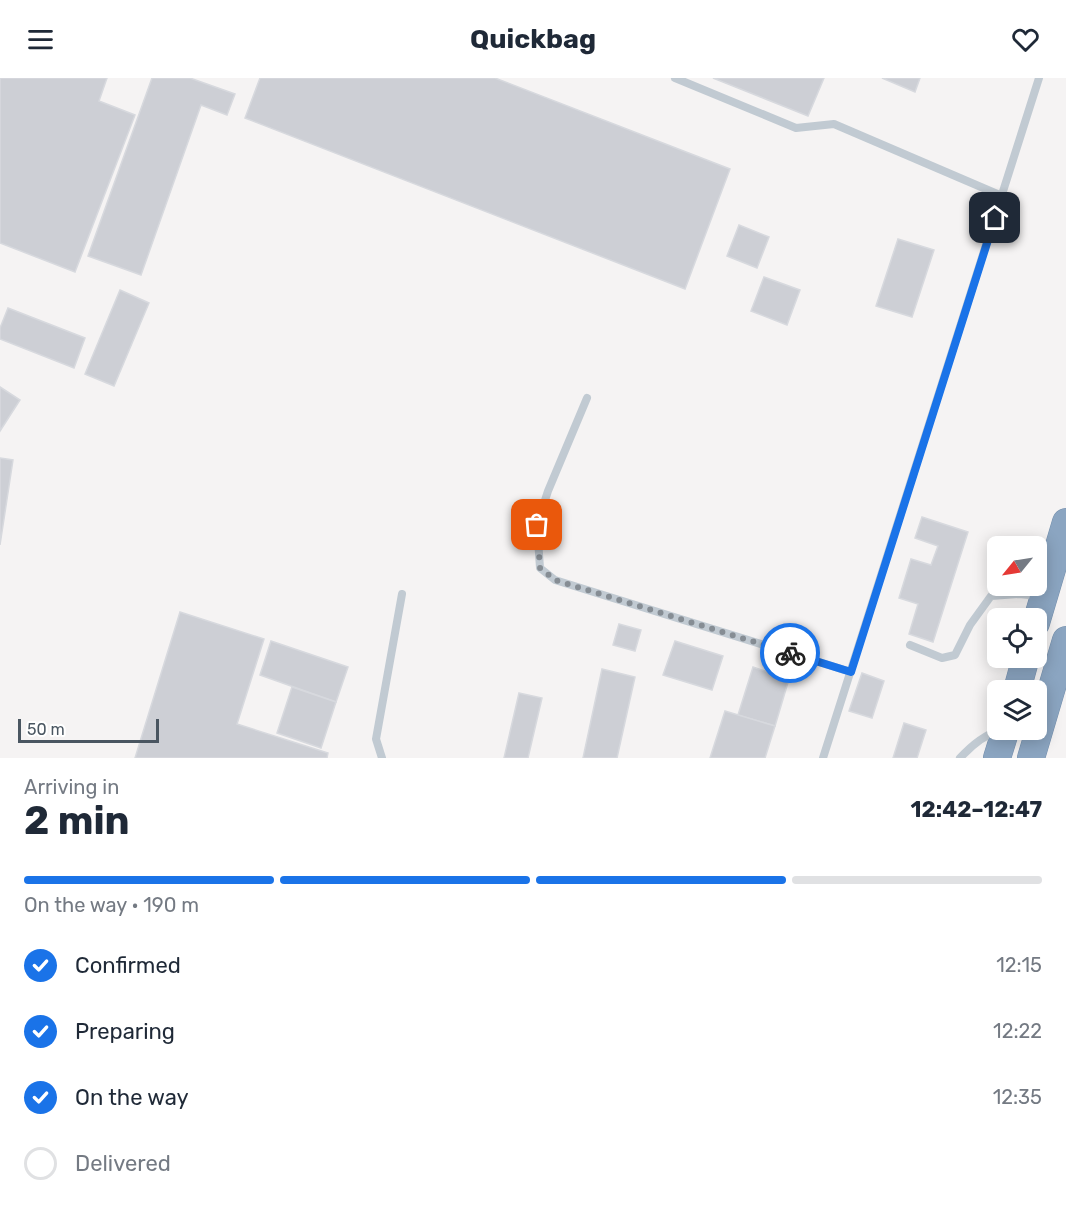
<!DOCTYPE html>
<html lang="en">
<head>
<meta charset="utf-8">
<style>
  :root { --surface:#fff; --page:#f2f2f3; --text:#1f2937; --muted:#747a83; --line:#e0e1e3; --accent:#1a73e8 }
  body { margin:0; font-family:Rubik,sans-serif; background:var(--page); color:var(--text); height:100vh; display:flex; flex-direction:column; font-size:22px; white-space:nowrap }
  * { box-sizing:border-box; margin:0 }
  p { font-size:20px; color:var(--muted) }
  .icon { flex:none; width:33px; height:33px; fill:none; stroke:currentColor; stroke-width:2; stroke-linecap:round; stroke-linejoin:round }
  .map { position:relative; height:680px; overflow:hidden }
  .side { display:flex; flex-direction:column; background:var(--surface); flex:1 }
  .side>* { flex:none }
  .needle { width:39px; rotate:240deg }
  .fabs { position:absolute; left:987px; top:458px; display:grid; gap:12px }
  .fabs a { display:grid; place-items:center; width:60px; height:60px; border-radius:9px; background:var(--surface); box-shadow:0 3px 15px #0003; font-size:30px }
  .scale { position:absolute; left:18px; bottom:15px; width:141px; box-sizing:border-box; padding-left:6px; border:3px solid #4a5661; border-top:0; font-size:16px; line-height:21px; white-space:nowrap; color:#4a5661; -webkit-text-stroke:4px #fff; paint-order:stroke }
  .pin { position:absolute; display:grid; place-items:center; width:51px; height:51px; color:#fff; margin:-26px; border-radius:12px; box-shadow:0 3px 9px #0006 }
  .courier { position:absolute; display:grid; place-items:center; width:60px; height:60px; margin:-30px; border:4px solid #1a73e8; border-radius:50%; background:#fff; color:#222; box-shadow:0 2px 8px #0007 }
  .head em { font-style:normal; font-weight:700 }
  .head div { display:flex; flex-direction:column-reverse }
  .head { display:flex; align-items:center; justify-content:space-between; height:102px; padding:0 24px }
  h1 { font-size:39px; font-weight:700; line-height:45px }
  .bar { display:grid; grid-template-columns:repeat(4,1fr); gap:9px 6px; align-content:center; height:72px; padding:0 24px }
  .bar i { height:8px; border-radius:4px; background:var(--line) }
  .bar .current { background:var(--accent) }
  .bar p { grid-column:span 4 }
  ol { padding:0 24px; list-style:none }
  li { display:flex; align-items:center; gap:18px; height:66px }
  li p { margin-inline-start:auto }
  li .icon { padding:6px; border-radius:50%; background:var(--accent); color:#fff; stroke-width:4 }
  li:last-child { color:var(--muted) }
  li i { width:33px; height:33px; border:3px solid var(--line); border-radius:50% }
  header { display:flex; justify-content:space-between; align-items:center; height:78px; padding:0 24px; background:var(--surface); font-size:27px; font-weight:700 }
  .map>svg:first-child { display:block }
  .building { fill:#cdcfd5; stroke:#d7d9de; stroke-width:1.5 }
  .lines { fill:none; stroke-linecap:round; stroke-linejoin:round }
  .highway-casing { stroke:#7690ad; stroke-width:28 }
  .lane { stroke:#c1cad2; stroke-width:8 }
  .highway { stroke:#8ba5c1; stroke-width:27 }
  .done { stroke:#868d94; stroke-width:6; stroke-dasharray:0 10.8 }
  .route { stroke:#1a73e8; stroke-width:8 }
</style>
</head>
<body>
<header><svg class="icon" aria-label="menu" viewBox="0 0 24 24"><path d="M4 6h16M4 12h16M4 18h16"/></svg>Quickbag<svg class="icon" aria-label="heart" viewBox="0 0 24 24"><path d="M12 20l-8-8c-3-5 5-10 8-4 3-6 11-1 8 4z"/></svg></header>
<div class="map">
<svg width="1066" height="680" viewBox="0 0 1066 680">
  <rect width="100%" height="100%" fill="#f5f3f3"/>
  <g class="building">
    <polygon points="0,0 107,0 99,23 135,37 75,194 0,165"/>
    <polygon points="152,0 190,0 235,16 227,37 201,27 141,197 88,178"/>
    <polygon points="260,0 495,0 730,91 685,211 245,40"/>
    <polygon points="713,0 824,0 808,38"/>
    <polygon points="882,0 920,0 915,14"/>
    <polygon points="739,147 769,159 757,190 727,178"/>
    <polygon points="898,161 934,172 912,239 876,228"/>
    <polygon points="764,199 800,212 787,247 751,233"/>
    <polygon points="120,212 149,225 114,308 85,296"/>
    <polygon points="8,230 85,260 74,290 0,261 0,250"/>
    <polygon points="0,309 20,322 0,353"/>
    <polygon points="0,380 13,382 0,467"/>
    <polygon points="922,439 968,454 933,564 909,556 918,526 899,520 911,481 931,487 938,468 915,460"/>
    <polygon points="180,534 264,561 237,646 328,675 327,680 135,680"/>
    <polygon points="619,546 641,552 635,573 613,567"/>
    <polygon points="271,563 348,589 336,624 260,597"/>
    <polygon points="675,563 723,578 712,612 663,597"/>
    <polygon points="753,589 789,601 775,648 738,637"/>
    <polygon points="602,591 635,599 617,680 583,680"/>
    <polygon points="862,595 884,603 872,640 849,633"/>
    <polygon points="292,609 336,624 321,670 277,655"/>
    <polygon points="519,615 542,620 528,680 504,680"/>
    <polygon points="725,633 775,648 765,680 710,680"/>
    <polygon points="904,645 926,652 917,680 893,680"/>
  </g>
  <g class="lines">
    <g class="highway-casing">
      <g id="highway">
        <polyline points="1036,545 1066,444"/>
        <polyline points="1017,612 1026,579"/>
        <polyline points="997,680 1006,651"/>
        <polyline points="1031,680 1066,562"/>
      </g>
    </g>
    <g class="lane">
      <polyline points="675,0 796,50 834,46 1002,118"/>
      <polyline points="587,320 548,413 537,447 540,490 555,502 851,594"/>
      <polyline points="910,567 942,580 955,577 970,547 991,518 1019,516 1040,518"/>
      <polyline points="382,680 376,661 402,516"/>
      <polyline points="823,680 1039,0"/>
      <path d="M960 680C971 668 984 657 1000 652"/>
    </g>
    <use href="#highway" class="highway"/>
  </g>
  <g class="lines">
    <polyline class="done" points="537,447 540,490 555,502 790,575"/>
    <polyline class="route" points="790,575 851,594 995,140"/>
  </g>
</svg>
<div class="fabs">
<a><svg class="needle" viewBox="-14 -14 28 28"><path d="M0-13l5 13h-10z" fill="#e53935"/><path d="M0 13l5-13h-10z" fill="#747a83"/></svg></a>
<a><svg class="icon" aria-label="locate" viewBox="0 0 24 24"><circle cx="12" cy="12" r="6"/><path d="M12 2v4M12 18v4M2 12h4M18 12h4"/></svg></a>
<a><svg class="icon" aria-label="layers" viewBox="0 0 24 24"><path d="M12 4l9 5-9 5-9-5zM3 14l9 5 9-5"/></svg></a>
</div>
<div class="scale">50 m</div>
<div class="pin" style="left:537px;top:447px;background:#ea580c"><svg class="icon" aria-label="bag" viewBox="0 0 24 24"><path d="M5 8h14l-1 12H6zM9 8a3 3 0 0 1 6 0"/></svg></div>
<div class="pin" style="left:995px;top:140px;background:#1f2937"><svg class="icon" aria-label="home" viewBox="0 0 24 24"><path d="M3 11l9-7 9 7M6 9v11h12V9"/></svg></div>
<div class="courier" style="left:790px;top:575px"><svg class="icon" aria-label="bike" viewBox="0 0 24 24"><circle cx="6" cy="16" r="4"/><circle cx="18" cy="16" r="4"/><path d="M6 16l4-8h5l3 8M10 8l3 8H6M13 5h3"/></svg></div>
</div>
<section class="side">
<div class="head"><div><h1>2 min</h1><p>Arriving in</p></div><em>12:42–12:47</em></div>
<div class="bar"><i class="current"></i><i class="current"></i><i class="current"></i><i></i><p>On the way · 190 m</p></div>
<ol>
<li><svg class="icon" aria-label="check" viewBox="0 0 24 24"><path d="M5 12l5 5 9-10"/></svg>Confirmed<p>12:15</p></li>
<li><svg class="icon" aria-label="check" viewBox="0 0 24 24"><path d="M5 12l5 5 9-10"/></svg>Preparing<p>12:22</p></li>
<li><svg class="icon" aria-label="check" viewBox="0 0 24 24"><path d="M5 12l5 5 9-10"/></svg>On the way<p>12:35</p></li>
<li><i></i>Delivered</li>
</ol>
</section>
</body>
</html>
